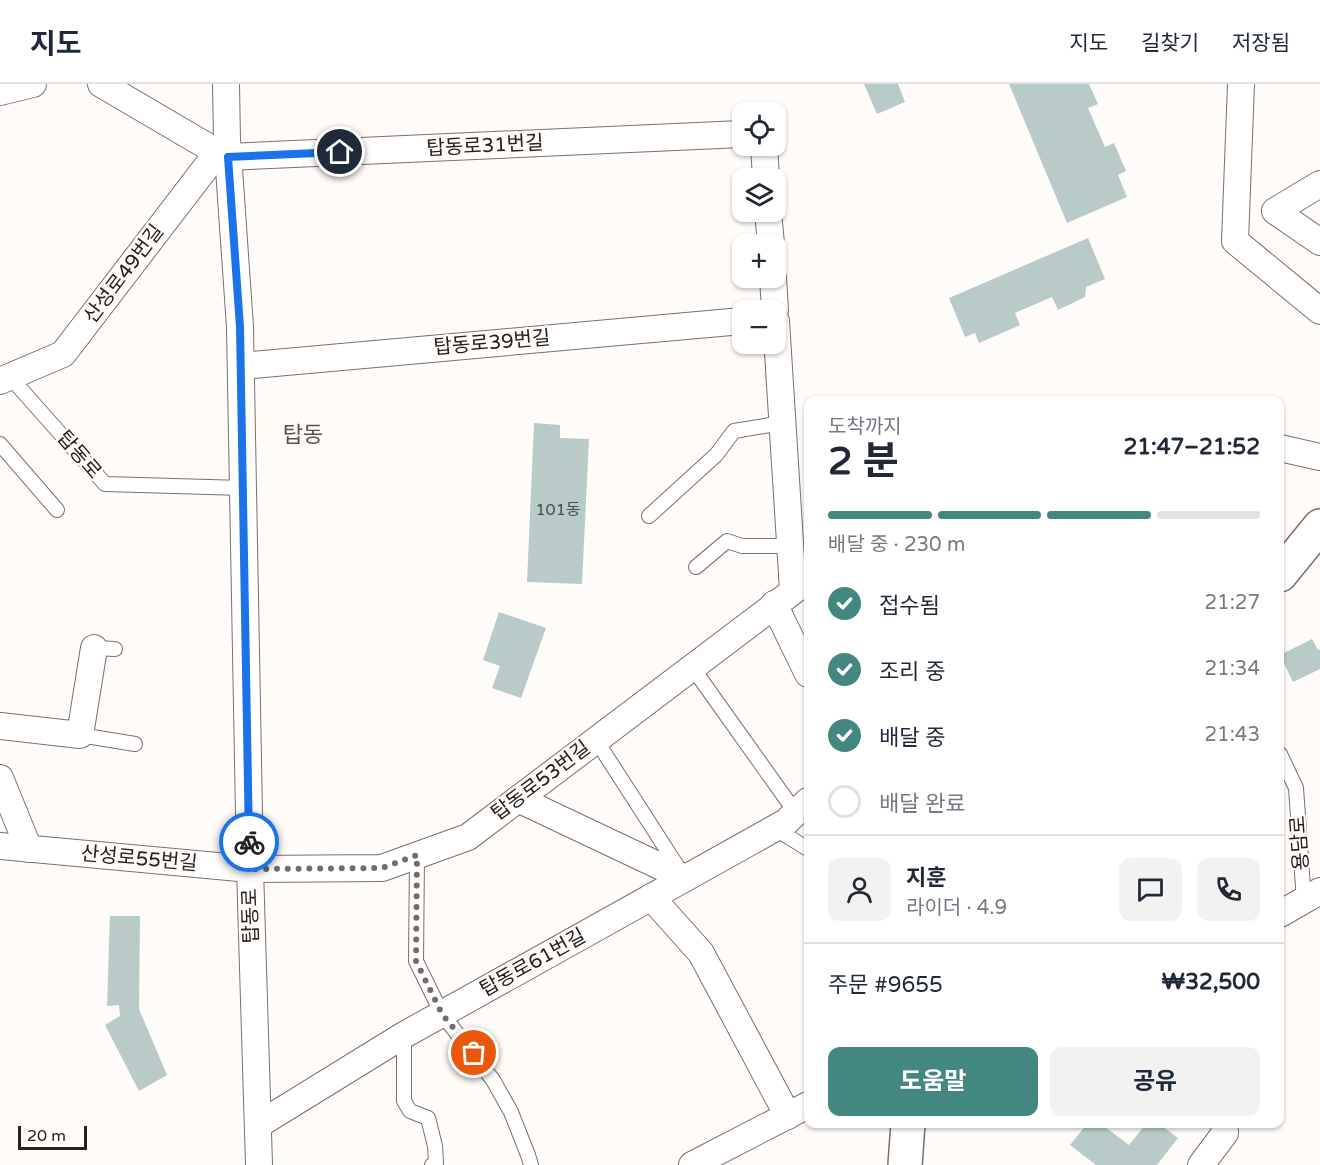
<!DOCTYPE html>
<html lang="ko">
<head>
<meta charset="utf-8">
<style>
  :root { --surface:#fff; --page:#f2f2f3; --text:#1f2937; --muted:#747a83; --line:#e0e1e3; --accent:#428881 }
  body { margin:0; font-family:"Varela Round","Noto Sans KR",sans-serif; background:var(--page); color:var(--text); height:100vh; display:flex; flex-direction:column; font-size:22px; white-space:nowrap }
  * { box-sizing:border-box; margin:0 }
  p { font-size:20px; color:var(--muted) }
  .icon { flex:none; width:33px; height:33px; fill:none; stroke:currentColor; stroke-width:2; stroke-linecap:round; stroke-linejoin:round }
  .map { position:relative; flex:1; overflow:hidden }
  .side { position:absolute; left:804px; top:312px; width:480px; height:732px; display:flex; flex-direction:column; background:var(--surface); border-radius:12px; box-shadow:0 2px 4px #0004 }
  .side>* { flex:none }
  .fabs { position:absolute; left:732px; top:18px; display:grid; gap:12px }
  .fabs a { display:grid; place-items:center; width:54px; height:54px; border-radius:12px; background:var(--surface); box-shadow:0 2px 4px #0004; font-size:30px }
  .scale { position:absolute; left:18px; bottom:15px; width:69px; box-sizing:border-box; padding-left:6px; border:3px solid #26201e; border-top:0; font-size:16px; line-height:21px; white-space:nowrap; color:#26201e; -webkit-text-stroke:4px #fefbf9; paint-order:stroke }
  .pin { position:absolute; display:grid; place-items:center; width:51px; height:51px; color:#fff; margin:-26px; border:3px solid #fff; border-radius:50%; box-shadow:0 2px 6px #0007 }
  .courier { position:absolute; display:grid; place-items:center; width:60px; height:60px; margin:-30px; border:4px solid #1a73e8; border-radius:50%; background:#fff; color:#222; box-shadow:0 2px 8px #0007 }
  .head em { font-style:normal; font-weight:700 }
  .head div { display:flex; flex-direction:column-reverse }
  .head { display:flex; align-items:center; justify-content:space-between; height:102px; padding:0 24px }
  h1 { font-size:39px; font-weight:700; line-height:45px }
  .bar { display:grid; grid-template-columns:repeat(4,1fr); gap:9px 6px; align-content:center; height:72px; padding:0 24px }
  .bar i { height:8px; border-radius:4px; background:var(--line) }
  .bar .selected { background:var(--accent) }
  .bar p { grid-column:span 4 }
  .line { display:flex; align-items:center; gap:15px; padding:0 24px; border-top:2px solid var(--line) }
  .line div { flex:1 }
  .round { display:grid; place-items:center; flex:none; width:63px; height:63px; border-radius:12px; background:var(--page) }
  ol { padding:0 24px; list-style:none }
  li { display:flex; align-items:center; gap:18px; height:66px }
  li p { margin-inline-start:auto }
  li .icon { padding:6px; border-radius:50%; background:var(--accent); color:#fff; stroke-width:4 }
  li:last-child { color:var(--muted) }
  li i { width:33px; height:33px; border:3px solid var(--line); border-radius:50% }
  .cta { display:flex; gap:12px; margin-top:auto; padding:12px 24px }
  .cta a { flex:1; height:69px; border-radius:12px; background:var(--accent); color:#fff; font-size:24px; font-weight:700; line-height:69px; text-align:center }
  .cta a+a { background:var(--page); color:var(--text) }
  header { display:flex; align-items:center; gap:36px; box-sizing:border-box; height:84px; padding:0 30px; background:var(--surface); border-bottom:2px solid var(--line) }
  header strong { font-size:28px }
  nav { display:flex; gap:33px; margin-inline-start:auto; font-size:21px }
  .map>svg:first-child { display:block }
  .building { fill:#b8cbc8 }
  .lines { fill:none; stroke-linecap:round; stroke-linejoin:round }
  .lane-casing { stroke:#7d6f69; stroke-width:16 }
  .street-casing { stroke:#7d6f69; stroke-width:28 }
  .secondary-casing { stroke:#7d6f69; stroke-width:36 }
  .lane { stroke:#fff; stroke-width:14 }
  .street { stroke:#fff; stroke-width:26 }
  .secondary { stroke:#fff; stroke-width:33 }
  .done { stroke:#726d6b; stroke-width:6; stroke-dasharray:0 10.8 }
  .route { stroke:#1a73e8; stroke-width:8 }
  .labels { text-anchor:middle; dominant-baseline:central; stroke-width:4.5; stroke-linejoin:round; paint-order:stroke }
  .number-label { font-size:16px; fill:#4a4b48 }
  .street-label { font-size:20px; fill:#26201e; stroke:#fefbf9 }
  .quarter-label { font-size:22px; fill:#5e504a; stroke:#fefbf9 }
</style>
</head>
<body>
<header>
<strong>지도</strong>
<nav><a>지도</a><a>길찾기</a><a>저장됨</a></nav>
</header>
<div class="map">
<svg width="1320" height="1081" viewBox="0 0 1320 1081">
  <rect width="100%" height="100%" fill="#fefbf9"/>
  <g class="building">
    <polygon points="864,0 898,0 905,18 877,30"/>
    <polygon points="1009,0 1089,0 1098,20 1088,24 1105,63 1114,59 1126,87 1118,91 1127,113 1067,139"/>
    <polygon points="1088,154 1105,195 1086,203 1085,213 1058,226 1052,213 1015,229 1020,241 979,259 975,249 965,253 949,214"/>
    <polygon points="534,339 560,341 560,354 589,355 582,500 527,498"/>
    <polygon points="499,528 546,544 521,614 492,604 500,582 483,576"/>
    <polygon points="1312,555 1318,566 1320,565 1320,585 1293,598 1280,571"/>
    <polygon points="110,832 140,832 139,925 167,991 139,1007 105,941 120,932 119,921 107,922"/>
    <polygon points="1087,1040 1101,1040 1129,1061 1146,1040 1159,1040 1178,1054 1157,1081 1096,1081 1070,1061"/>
  </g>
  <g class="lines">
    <g class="lane-casing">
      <g id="lane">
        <polyline points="10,293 105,400 243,404"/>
        <polyline points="0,360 57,426"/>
        <polyline points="649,432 716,371 734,347 782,339"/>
        <polyline points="696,483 727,457 742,462 790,462"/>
        <polyline points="94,564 115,565"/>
        <polyline points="692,583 796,729"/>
        <polyline points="80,651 135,660"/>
        <polyline points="596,656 681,788"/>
        <polyline points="1280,670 1296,704 1304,817"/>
        <polyline points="774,744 808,765"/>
        <polyline points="417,771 416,877 442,930 493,996 511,1028 528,1071 531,1081"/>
        <polyline points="404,951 404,1017 410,1027 428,1034 435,1062 436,1079 432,1081"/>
      </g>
    </g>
    <g class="street-casing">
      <g id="street">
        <polyline points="101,0 217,68"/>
        <polyline points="226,0 227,56 240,243 250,785 259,1081"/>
        <polyline points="1241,0 1235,157 1320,227"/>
        <polyline points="0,8 33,0"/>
        <polyline points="764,62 766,94"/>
        <polyline points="228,73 742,50"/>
        <polyline points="1320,100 1275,127 1320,158"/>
        <polyline points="768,128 771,160"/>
        <polyline points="773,194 775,226"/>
        <polyline points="776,237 793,506"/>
        <polyline points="241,282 742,237"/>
        <polyline points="0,297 63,270 227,56"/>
        <polyline points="1280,364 1320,373"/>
        <polyline points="774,520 808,590"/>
        <polyline points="0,642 80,651 94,564"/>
        <polyline points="0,694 29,765"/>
        <polyline points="518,715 685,794"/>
        <polyline points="0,762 250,785 382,784 468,753 808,496"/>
        <polyline points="651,813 701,869 788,1032"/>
        <polyline points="1280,830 1320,807"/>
        <polyline points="258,1041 404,951 786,738 808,717"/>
        <polyline points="692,1081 808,1021"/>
        <polyline points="1201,1081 1225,1049 1224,1040"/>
      </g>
    </g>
    <g class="secondary-casing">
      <g id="secondary">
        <polyline points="1280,491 1320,442"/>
        <polyline points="905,1081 908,1040"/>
      </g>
    </g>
    <use href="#lane" class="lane"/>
    <use href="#street" class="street"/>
    <use href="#secondary" class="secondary"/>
  </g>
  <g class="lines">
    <polyline class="done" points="249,758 250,785 382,784 417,771 416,877 442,930 474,969"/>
    <polyline class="route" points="249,758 240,243 228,73 340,68"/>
  </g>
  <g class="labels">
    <g class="number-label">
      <text x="558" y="426">101동</text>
    </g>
    <g class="street-label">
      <text transform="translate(485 62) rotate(-3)">탑동로31번길</text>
      <text transform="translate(124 190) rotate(-53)">산성로49번길</text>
      <text transform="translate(492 259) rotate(-5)">탑동로39번길</text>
      <text transform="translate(79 371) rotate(49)">탑동로</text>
      <text transform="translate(541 697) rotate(-37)">탑동로53번길</text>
      <text transform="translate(1300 759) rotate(-94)">용담로</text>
      <text transform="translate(139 775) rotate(5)">산성로55번길</text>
      <text transform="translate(251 832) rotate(-92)">탑동로</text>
      <text transform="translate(533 879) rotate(-29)">탑동로61번길</text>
    </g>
    <g class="quarter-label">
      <text x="303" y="351">탑동</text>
    </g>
  </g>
</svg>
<div class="fabs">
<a><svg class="icon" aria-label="locate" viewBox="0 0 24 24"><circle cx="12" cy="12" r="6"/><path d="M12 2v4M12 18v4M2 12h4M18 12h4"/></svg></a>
<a><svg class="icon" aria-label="layers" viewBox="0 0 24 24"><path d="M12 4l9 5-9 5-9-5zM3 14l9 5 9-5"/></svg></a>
<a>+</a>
<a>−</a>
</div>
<div class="scale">20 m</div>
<div class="pin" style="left:474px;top:969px;background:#ea580c"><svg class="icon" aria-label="bag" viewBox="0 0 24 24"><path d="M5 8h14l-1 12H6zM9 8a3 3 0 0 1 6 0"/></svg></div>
<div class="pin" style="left:340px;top:68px;background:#1f2937"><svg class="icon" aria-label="home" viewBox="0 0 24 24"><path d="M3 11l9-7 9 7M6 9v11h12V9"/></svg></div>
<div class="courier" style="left:249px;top:758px"><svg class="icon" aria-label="bike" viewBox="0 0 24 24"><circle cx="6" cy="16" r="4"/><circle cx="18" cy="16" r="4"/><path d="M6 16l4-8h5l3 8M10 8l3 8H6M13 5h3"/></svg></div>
<section class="side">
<div class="head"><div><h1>2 분</h1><p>도착까지</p></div><em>21:47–21:52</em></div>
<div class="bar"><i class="selected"></i><i class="selected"></i><i class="selected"></i><i></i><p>배달 중 · 230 m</p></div>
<ol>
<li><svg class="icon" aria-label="check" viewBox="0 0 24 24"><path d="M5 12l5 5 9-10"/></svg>접수됨<p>21:27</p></li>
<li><svg class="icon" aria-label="check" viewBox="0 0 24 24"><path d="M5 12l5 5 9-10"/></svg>조리 중<p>21:34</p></li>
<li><svg class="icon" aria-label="check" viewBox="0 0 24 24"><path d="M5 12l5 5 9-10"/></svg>배달 중<p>21:43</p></li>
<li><i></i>배달 완료</li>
</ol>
<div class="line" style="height:108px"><a class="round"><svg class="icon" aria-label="person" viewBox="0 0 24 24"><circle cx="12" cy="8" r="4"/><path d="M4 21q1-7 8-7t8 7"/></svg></a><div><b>지훈</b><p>라이더 · 4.9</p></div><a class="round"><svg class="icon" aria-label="chat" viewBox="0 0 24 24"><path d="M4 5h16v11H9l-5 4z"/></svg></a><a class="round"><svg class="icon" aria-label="phone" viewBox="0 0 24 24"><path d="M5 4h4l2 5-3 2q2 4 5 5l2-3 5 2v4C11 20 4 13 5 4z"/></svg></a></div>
<div class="line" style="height:78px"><div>주문 #9655</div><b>₩32,500</b></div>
<div class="cta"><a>도움말</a><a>공유</a></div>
</section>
</div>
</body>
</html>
